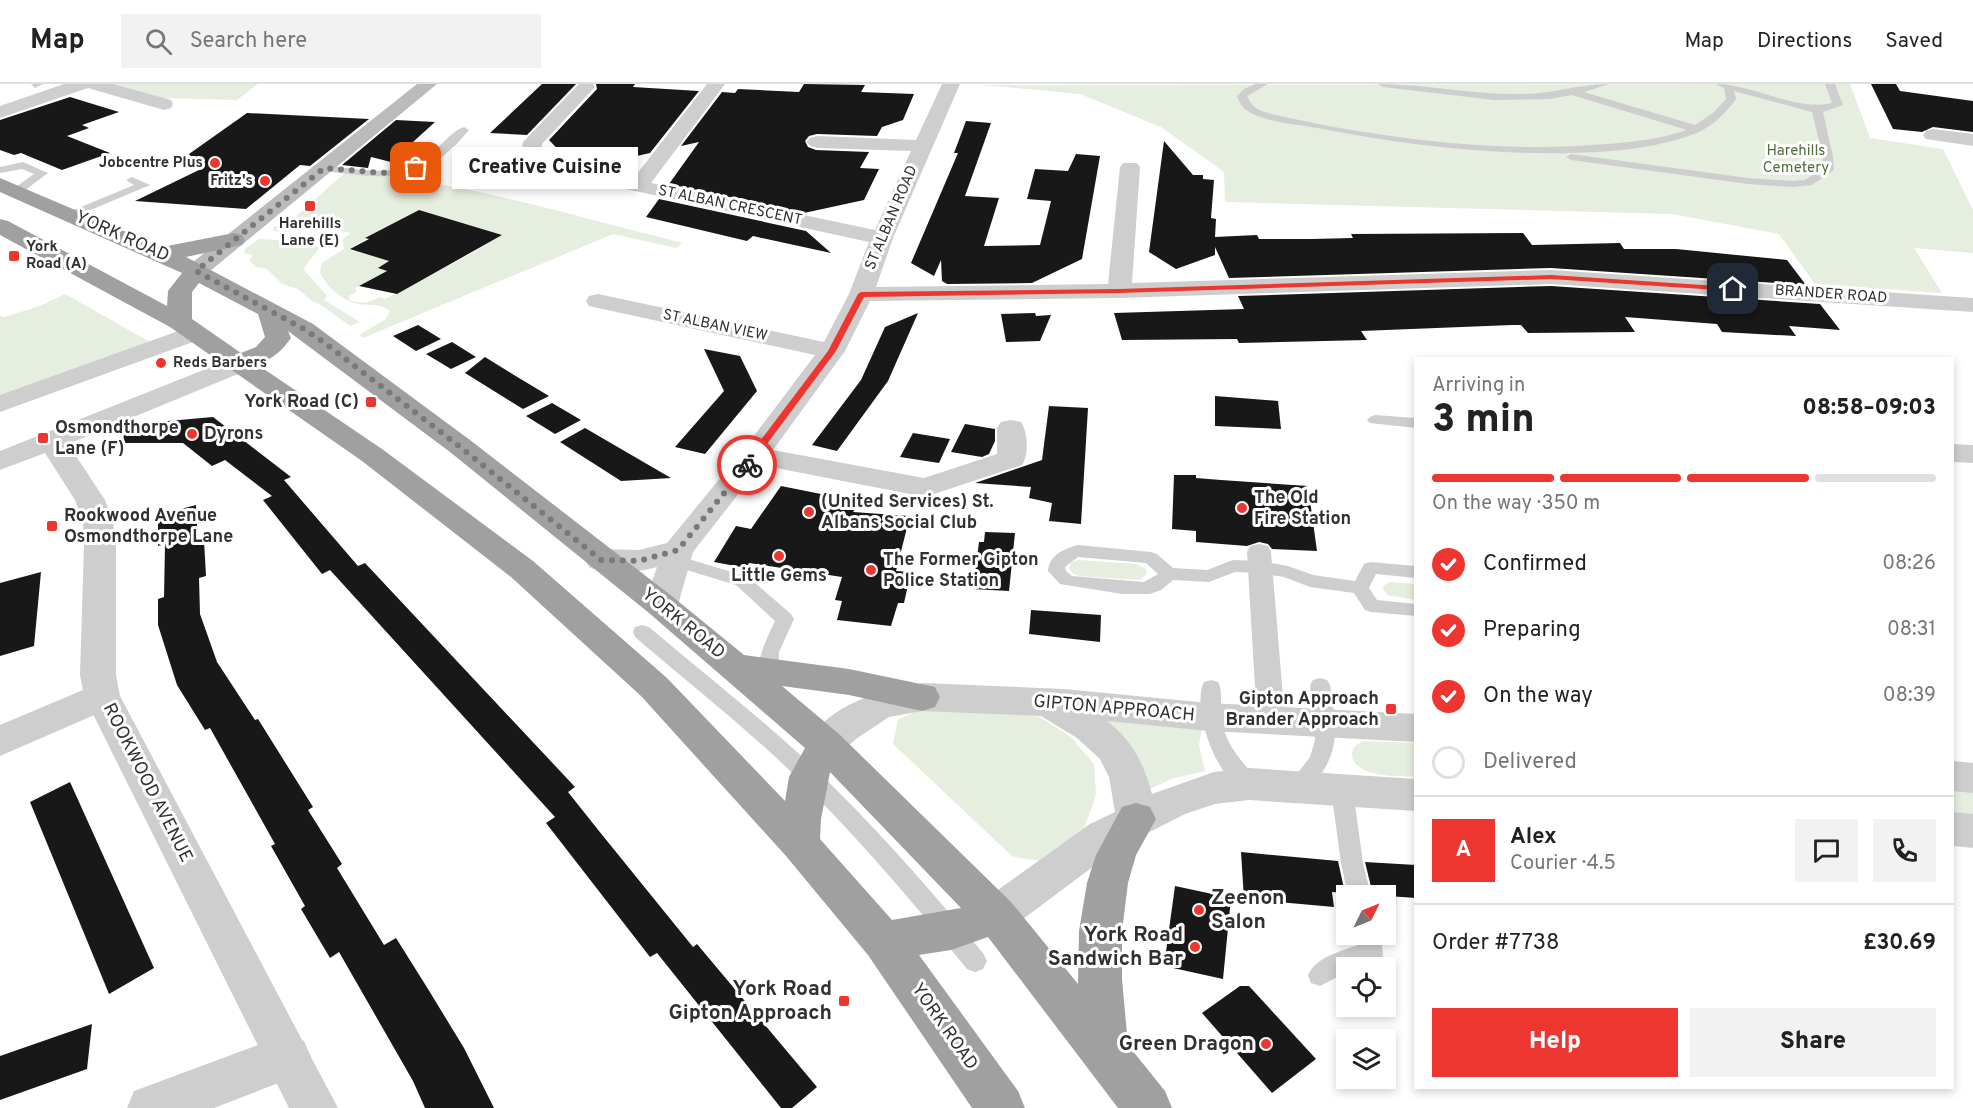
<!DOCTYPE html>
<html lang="en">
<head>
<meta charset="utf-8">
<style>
  :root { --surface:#fff; --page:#f2f2f2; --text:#222; --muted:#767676; --line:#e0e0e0; --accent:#ec362f }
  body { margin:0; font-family:Overpass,sans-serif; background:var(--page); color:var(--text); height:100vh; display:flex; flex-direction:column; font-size:22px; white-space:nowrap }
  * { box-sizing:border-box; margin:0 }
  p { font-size:20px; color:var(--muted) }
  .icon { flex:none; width:33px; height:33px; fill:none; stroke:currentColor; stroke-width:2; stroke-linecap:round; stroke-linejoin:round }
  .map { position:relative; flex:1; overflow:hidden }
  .details { position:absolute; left:1414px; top:273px; width:540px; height:732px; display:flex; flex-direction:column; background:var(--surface); border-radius:0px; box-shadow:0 3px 9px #0003 }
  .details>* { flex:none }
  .needle { width:39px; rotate:47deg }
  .fabs { position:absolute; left:1336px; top:801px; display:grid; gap:12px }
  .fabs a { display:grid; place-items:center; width:60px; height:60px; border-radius:0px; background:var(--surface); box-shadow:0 3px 9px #0003; font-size:30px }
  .pin { position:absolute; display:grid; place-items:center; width:51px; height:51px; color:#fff; margin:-26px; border-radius:12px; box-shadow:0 3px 9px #0006 }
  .courier { position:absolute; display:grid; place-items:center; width:60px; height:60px; margin:-30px; border:4px solid #ec362f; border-radius:50%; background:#fff; color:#222; box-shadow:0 2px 8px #0007 }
  .bubble { position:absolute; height:42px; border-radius:0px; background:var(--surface); box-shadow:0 3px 9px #0003; font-size:20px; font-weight:800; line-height:42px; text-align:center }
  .headline em { font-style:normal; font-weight:800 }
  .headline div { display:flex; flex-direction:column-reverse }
  .headline { display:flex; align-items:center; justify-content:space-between; height:102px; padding:0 18px }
  h1 { font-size:39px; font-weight:800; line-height:45px }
  .bar { display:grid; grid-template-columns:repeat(4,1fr); gap:9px 6px; align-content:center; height:72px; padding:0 18px }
  .bar i { height:8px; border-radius:4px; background:var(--line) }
  .bar .selected { background:var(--accent) }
  .bar p { grid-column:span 4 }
  .line { display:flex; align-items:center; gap:15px; padding:0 18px; border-top:2px solid var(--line) }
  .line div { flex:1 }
  .round { display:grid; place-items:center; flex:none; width:63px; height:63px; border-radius:0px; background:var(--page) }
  ol { padding:0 18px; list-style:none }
  li { display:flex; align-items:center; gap:18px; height:66px }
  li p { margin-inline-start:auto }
  li .icon { padding:6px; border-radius:50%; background:var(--accent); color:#fff; stroke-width:4 }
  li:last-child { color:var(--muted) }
  li i { width:33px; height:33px; border:3px solid var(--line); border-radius:50% }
  .cta { display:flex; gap:12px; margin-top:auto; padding:12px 18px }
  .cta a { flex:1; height:69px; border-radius:0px; background:var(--accent); color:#fff; font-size:24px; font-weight:800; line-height:69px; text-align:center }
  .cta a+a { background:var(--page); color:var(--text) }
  header { display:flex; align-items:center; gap:36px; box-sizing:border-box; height:84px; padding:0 30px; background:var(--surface); border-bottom:2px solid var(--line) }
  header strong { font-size:28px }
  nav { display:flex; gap:33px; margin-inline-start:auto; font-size:21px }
  .search { width:420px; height:54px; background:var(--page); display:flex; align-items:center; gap:15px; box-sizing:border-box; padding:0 21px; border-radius:0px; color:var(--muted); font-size:22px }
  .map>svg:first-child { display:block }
  .green { fill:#e6eedf; fill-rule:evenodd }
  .building { fill:#181818 }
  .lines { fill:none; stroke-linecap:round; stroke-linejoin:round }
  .service { fill:#cecece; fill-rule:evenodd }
  .pedestrian { fill:#cecece; fill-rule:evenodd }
  .minor { fill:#cecece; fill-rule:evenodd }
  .tertiary { fill:#cecece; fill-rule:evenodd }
  .secondary { fill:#bbb; fill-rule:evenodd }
  .trunk { fill:#a0a0a0; fill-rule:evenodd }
  .route { fill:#ec362f }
  .done { stroke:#797979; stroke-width:6; stroke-dasharray:0 10.8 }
  .poi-dot { fill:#ec362f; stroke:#fff; stroke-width:2 }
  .labels { text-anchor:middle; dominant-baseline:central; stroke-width:6; stroke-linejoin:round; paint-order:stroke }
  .far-park-label { font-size:15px; fill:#4e6f3c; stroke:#fff }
  .far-poi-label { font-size:15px; font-weight:bold; fill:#313131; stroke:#fff; text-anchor:end }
  .far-street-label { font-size:15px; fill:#313131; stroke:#fff }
  .street-label { font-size:18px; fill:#313131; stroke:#fff }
  .poi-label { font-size:18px; font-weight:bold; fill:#313131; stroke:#fff; text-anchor:start }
  .near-poi-label { font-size:21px; font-weight:bold; fill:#313131; stroke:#fff; text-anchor:end }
</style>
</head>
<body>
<header>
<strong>Map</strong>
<div class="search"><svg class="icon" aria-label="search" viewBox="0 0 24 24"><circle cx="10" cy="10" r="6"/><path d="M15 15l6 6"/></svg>Search here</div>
<nav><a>Map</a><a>Directions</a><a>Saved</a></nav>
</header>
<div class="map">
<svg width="1973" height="1024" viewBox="0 0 1973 1024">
  <rect width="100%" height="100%" fill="#fff"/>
  <g class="green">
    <polygon points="115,0 258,0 237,16 163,14"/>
    <polygon points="1850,0 1870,54 1943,65 1973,126 1973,169 1914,164 1942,209 1815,200 1779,150 1672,130 1225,118 1224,88 1161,43 1080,10 982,1"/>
    <path d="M346 88C461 96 571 132 683 159L676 164 613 150 363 254 360 251 362 249 386 235 390 227C381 219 369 222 358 220 343 217 325 202 320 188L322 179 344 165 343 155 351 149 319 143 285 148 273 147 274 143 295 133ZM418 126 501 151 474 168 385 215 379 213C367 220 362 220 349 216V212L357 208 355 204 387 187 379 184 389 177 350 164Z"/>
    <path d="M259 155C272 156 312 156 319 164 315 172 307 177 304 186L327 212 324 216 360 238 350 242 321 221 312 217 298 205 282 200 267 185 256 183 250 177 252 171 244 169 245 165Z"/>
    <polygon points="65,210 152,259 0,314 0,232 4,233 40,222"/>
    <polygon points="1079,476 1136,480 1146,485 1147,490 1140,496 1078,492 1071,488 1069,483 1072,478"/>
    <polygon points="1390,498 1416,500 1416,516 1387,511 1382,503"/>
    <polygon points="926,622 1008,626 1040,633 1071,653 1094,680 1096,711 1082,750 1043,777 1013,773 893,660 898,636"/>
    <polygon points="1087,632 1202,643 1199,661 1205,687 1171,695 1142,709"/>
    <path d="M1364 657 1416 659V693C1400 692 1352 694 1352 670 1352 663 1358 659 1364 657Z"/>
    <polygon points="1953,698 1973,700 1973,736 1953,734"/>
  </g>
  <g class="building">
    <polygon points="542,0 576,0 527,51 490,49"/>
    <polygon points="596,0 635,0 633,3 699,7 650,69 588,83 571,79 549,56 597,5"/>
    <polygon points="804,0 865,1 861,8 914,10 903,36 882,43 877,52 817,50 809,52 805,57 808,63 816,66 869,68 860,84 879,85 864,116 804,129 669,100 699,58 681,62 722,8 735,9 738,5 799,8"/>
    <polygon points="1871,0 1896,0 1900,7 1973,17 1973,48 1933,43 1922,48 1893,45"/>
    <polygon points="70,13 119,28 82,41 89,44 67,52 110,69 62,86 21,69 14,71 0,66 0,36"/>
    <polygon points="247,29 369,35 310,82 300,81 246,125 135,117 201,85 189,70"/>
    <polygon points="396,36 435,38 391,78 371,73 368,84 342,81"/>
    <polygon points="966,37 991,39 965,112 999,114 984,162 1040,161 1051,117 1027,115 1035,85 1068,87 1076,70 1100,72 1082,175 1032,199 947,200 942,197 941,176 934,192 911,179 958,69 954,69"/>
    <polygon points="1164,57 1193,91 1203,91 1203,95 1214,96 1211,134 1216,135 1215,153 1257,151 1259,155 1311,155 1353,154 1351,150 1523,149 1532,161 1620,159 1624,165 1676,165 1787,176 1806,201 1551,184 1229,194 1215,163 1215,171 1176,185 1149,168"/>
    <polygon points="659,115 806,147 831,169 753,152 747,157 646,133"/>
    <polygon points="419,126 502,151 397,210 359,202 387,187 378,184 389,177 350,165 369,155 365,154"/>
    <polygon points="1551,202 1820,220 1840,246 1789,242 1796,252 1722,248 1717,240 1625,233 1635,248 1528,249 1521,241 1512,241 1361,247 1367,256 1239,259 1237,255 1122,256 1114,229 1244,225 1238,212"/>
    <polygon points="918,229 888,297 837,367 812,361 861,296 885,243"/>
    <polygon points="1035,229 1036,232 1051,231 1040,257 1006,258 1001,230"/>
    <polygon points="418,241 441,255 416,267 393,252"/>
    <polygon points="452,258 476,273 451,285 426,270"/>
    <polygon points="704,265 740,272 757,307 705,370 675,363 724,307"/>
    <polygon points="485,273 514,291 549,312 523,325 465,289"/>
    <polygon points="1215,312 1278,317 1281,345 1215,342"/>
    <polygon points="552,319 581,336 555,350 526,332"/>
    <polygon points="1049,322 1088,324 1081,440 1049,437 1052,419 1029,414 1031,403 975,399 1042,376"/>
    <polygon points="213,333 291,393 284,396 358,482 365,479 575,703 568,708 599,747 693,863 697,860 817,1003 792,1024 781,1024 657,869 650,873 546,739 555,733 330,486 322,490 263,416 272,412 225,376 212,382 183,359 124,359 123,341"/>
    <polygon points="965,340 995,345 995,357 989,370 982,373 951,368"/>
    <polygon points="585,344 671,394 621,397 560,358"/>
    <polygon points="913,349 950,355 939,379 900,373"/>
    <polygon points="1174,391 1196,391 1196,394 1221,396 1308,402 1317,467 1272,465 1268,460 1259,458 1247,462 1196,458 1196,447 1172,445"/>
    <polygon points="781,402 861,418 853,428 910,432 896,487 911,488 904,519 898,519 891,542 837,536 842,517 835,516 842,493 749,479 746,484 714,478 736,442 751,445"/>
    <polygon points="196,421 198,459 204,457 205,474 206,492 199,494 200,530 217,578 255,636 258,635 313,723 308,726 342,780 337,784 384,861 396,854 428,905 464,964 494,1024 425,1024 413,997 339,868 330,874 301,825 305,822 271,762 275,760 210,644 205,646 177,601 158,541 158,515 164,513 165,460 158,462 158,431"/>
    <polygon points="985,448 1015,449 1009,507 973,505 979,458 984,458"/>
    <polygon points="41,488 34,562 0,572 0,499"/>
    <polygon points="1031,526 1101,531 1100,558 1029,550"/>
    <polygon points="70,698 154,884 109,910 30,718"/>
    <polygon points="1241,768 1338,777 1345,809 1332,808 1334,823 1244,815"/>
    <polygon points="1365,778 1416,781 1416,814 1373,811"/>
    <polygon points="1175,802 1231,814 1223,895 1164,882"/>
    <polygon points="1240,902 1249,902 1316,975 1272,1009 1202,929"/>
    <polygon points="92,940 87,985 0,1016 0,972"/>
  </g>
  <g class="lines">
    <g class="service">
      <polygon points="31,0 43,0 35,4"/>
      <path d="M1255 0H1268L1247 12C1252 24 1260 27 1271 30 1377 54 1499 70 1606 60 1633 58 1661 55 1687 46L1572 11 1550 15 1494 16 1383 3 1378 0C1426 0 1473 11 1522 10 1551 10 1580 0 1609 0L1584 8 1695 41 1713 29 1726 15 1724 4 1716 0C1754 0 1796 28 1832 19L1825 0H1835L1843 21 1823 28 1833 73 1834 86 1812 101 1793 103 1748 100 1571 76 1566 73 1571 70 1748 94 1793 97 1805 96 1822 85 1823 73 1812 28 1734 7 1736 15C1724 31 1710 45 1691 51 1653 65 1610 68 1570 69 1485 71 1400 60 1317 44 1295 40 1270 39 1251 29 1243 25 1240 20 1237 12L1244 5Z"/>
      <path d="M464 43 469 46C424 101 389 95 324 87L318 84 324 81C359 85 398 95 428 72 440 64 451 47 464 43Z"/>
      <polygon points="23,78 48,89 21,109 13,109 13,105 34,90 22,85 0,89 0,83"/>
      <polygon points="132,93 150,101 74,133 70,134 64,130 134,101 126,96"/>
      <polygon points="1375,331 1416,334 1416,344 1370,339 1367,336 1370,333"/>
      <path d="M1078 461 1151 468 1157 470 1173 484 1207 486 1233 476 1260 477 1288 482 1313 491 1355 497 1364 480 1370 478 1416 482V494L1376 490 1369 504 1377 516 1416 520V532L1371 528 1365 526 1354 509 1310 503 1284 493 1260 489 1235 488 1209 498 1173 496 1161 506 1150 510H1122L1060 500 1048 487C1049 471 1064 465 1078 461ZM1078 473 1146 479 1158 490 1144 498 1072 492 1066 487 1065 483Z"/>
      <path d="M668 465 682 473 748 493 791 530 794 535 779 568 778 599 775 604 768 606 761 604C751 585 767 554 775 537L736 501 670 481 659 471 662 467Z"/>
      <path d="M642 541 649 543C698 585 750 625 798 669 865 731 925 799 983 869L987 877 983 885 975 888 967 885C909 813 850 744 784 681 736 636 685 596 635 553L633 548 635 543Z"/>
      <path d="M1320 594 1327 596 1330 601C1336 640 1342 667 1314 699 1306 708 1302 713 1291 709L1287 703 1310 673 1315 656 1310 601 1313 596Z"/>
      <path d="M1211 596 1218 598C1223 607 1220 621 1221 631 1223 658 1240 675 1256 694L1260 700 1256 706C1224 717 1189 626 1204 598Z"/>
      <polygon points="1342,697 1349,700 1353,706 1363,779 1371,812 1348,812 1341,779 1331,706 1335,700"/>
      <path d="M1357 850H1381L1384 884H1347V888L1320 902 1311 899 1308 891C1316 873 1341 867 1358 861Z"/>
    </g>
    <polygon class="pedestrian" points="1259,460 1268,462 1271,468 1285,637 1281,645 1271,648 1261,645 1257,637 1247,468 1250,462"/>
    <g class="minor">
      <polygon points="64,0 114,0 171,16 173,20 171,24 164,26 88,4 0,34 0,22"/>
      <path d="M579 0H593L595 3 542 60 541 70 549 76 633 95 707 0H725L651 99 875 146 911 67 817 64 810 62 807 58 810 54 817 52 916 56 942 0H960L893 154 876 203 1108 200 1120 83 1123 79H1137L1140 83 1132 199 1551 186 1973 214V228L1551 200 1119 214 870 217 845 267 773 366 924 394 997 370V344L1001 338 1011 336 1021 338C1028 348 1029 371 1022 381L925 413 761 381 693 468 678 521 673 529 661 533 649 529 644 521 657 483C635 489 612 490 590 484L585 476 590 468 601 465 639 466 667 459 744 365 815 271 598 224 589 222 586 217 589 212 598 210 824 258 849 210 869 158 534 85 527 80 521 70 523 58Z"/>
      <polygon points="1933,45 1973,50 1973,62 1926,55 1923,51 1926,47"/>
      <polygon points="195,241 204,244 208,249 204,254 0,328 0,311"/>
      <polygon points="1953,360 1973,361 1973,379 1953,378"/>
      <polygon points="102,598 115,602 120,612 115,622 0,672 0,641"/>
      <polygon points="288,950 304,957 311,973 304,989 214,1024 127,1024 134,1007"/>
    </g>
    <g class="tertiary">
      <polygon points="241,271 250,273 254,279 250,285 68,360 105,416 113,438 116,460 116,591 120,612 338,1024 289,1024 84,612 80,591 84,460 83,438 75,416 45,369 0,386 0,367"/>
      <path d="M922 599 1064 605 1209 619 1416 630V658L1209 647 1107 637C1132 656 1144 680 1152 710L1214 688 1249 684 1416 695V727L1249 716 1215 720 1185 730 1118 764 1011 844 996 850 981 844 975 831 981 818 1090 740 1115 728 1109 693 1100 675 1077 654 1041 632 922 627 889 633 856 655 839 670 826 675 813 670 807 660C828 620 881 606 922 599Z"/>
      <polygon points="1953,677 1973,679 1973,709 1953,707"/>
      <polygon points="1953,728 1973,730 1973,764 1953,762"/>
    </g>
    <polygon class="secondary" points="417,0 437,0 204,192 196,194 188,192 184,187 188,182"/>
    <path class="trunk" d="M0 94 162 163 234 149 242 151 245 156 242 161 186 173 313 240 470 356 673 513 744 571 849 585 935 603 940 613 935 623 922 627 849 611 782 602 839 650 1011 818 1078 900 1079 847 1087 799 1096 771 1122 723 1136 719 1150 723 1156 735 1136 771 1128 799 1122 847V895L1128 961 1165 1007 1172 1024H1118L988 853 951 866 919 871 1018 1007 1025 1024H972L868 871 786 772 641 612 511 493 362 377 170 243 0 151V135L8 137 167 222 168 207 182 189 0 108ZM199 199 258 230 265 253 256 263 241 269 192 235V208ZM288 247 450 368 649 529 805 664 789 693 785 717 667 594 533 477 382 365 258 281C273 274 282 267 291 254ZM830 688 961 824 892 836 820 755 821 735Z"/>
  </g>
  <polygon class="route" points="1551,191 1733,203 1736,205 1733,207 1551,195 1119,209 864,213 836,267 750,383 742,381 828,267 858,210 861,208 1119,205"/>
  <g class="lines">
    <polyline class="done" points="416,84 383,89 324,84 196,187 304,245 326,260 459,362 601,476 639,477 678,466 747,381"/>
  </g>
  <g class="poi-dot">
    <circle cx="215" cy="79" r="6"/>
    <circle cx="265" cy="97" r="6"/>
    <rect x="304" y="116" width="12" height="12" rx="3"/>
    <rect x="8" y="166" width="12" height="12" rx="3"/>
    <circle cx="161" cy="279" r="6"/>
    <rect x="365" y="312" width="12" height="12" rx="3"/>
    <circle cx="192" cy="350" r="6"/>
    <rect x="37" y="348" width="12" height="12" rx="3"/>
    <circle cx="1242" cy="424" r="6"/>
    <circle cx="809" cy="428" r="6"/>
    <rect x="46" y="436" width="12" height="12" rx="3"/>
    <circle cx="779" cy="472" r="6"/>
    <circle cx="871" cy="486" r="6"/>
    <rect x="1385" y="619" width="12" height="12" rx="3"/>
    <circle cx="1199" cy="826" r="6"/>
    <circle cx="1195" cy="863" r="6"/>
    <rect x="838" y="911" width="12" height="12" rx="3"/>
    <circle cx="1266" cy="960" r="6"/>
  </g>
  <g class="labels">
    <g class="far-park-label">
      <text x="1796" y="67">Harehills<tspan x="1796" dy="17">Cemetery</tspan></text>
    </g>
    <g class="far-poi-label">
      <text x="203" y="79">Jobcentre Plus</text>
      <text x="253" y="97">Fritz's</text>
      <text x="310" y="140" text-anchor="middle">Harehills<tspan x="310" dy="17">Lane (E)</tspan></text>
      <text x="26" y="163" text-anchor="start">York<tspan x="26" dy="17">Road (A)</tspan></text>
      <text x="173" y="279" text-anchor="start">Reds Barbers</text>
    </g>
    <g class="far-street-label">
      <text transform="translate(730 122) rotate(12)">ST ALBAN CRESCENT</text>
      <text transform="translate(892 134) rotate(-67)">ST ALBAN ROAD</text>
      <text transform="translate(1831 211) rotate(4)">BRANDER ROAD</text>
      <text transform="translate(715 242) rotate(12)">ST ALBAN VIEW</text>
    </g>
    <g class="street-label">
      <text transform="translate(122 153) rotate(24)">YORK ROAD</text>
      <text transform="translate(683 540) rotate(39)">YORK ROAD</text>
      <text transform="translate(1114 625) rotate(5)">GIPTON APPROACH</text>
      <text transform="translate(147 699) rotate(63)">ROOKWOOD AVENUE</text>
      <text transform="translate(944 943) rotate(55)">YORK ROAD</text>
    </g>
    <g class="poi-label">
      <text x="359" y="318" text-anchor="end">York Road (C)</text>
      <text x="55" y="344">Osmondthorpe<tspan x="55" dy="21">Lane (F)</tspan></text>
      <text x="204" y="350">Dyrons</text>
      <text x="1254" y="414">The Old<tspan x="1254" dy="21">Fire Station</tspan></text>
      <text x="821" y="418">(United Services) St.<tspan x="821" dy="21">Albans Social Club</tspan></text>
      <text x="64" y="432">Rookwood Avenue<tspan x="64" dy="21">Osmondthorpe Lane</tspan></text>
      <text x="883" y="476">The Former Gipton<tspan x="883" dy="21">Police Station</tspan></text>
      <text x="779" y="492" text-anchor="middle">Little Gems</text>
      <text x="1379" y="615" text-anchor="end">Gipton Approach<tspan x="1379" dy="21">Brander Approach</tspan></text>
    </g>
    <g class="near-poi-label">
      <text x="1211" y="814" text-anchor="start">Zeenon<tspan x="1211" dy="24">Salon</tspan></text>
      <text x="1183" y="851">York Road<tspan x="1183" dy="24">Sandwich Bar</tspan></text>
      <text x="832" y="905">York Road<tspan x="832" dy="24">Gipton Approach</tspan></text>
      <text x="1254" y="960">Green Dragon</text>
    </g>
  </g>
</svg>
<div class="fabs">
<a><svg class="needle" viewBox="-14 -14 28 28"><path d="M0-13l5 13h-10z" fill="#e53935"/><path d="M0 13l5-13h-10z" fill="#767676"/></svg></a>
<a><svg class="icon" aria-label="locate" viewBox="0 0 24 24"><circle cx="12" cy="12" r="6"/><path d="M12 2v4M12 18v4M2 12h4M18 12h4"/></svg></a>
<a><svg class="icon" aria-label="layers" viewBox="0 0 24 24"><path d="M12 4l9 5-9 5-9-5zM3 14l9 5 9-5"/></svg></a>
</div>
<div class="pin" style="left:416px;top:84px;background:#ea580c"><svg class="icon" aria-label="bag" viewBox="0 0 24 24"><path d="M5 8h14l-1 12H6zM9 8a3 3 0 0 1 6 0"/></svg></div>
<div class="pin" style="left:1733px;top:205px;background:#1f2937"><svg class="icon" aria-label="home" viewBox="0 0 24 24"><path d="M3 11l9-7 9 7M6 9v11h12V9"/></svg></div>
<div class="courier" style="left:747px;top:381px"><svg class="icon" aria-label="bike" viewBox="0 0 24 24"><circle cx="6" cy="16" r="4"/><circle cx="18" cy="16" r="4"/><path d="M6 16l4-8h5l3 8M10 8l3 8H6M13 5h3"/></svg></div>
<div class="bubble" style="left:452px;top:63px;width:186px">Creative Cuisine</div>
<section class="details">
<div class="headline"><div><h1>3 min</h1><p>Arriving in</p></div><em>08:58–09:03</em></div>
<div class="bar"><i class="selected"></i><i class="selected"></i><i class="selected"></i><i></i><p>On the way · 350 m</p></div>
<ol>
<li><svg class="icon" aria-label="check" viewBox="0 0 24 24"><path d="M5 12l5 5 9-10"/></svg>Confirmed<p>08:26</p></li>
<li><svg class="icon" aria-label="check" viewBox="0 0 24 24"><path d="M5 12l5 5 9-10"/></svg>Preparing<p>08:31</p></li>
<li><svg class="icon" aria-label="check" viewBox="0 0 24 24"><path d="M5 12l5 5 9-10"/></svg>On the way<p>08:39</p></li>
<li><i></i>Delivered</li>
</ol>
<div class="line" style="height:108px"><b class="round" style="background:var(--accent);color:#fff">A</b><div><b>Alex</b><p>Courier · 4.5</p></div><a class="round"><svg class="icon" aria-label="chat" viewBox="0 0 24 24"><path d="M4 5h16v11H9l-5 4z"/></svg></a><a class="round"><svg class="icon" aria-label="phone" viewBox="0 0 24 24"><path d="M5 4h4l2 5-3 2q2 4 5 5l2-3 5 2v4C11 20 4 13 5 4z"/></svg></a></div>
<div class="line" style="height:78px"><div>Order #7738</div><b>£30.69</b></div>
<div class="cta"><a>Help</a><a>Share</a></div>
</section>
</div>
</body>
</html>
